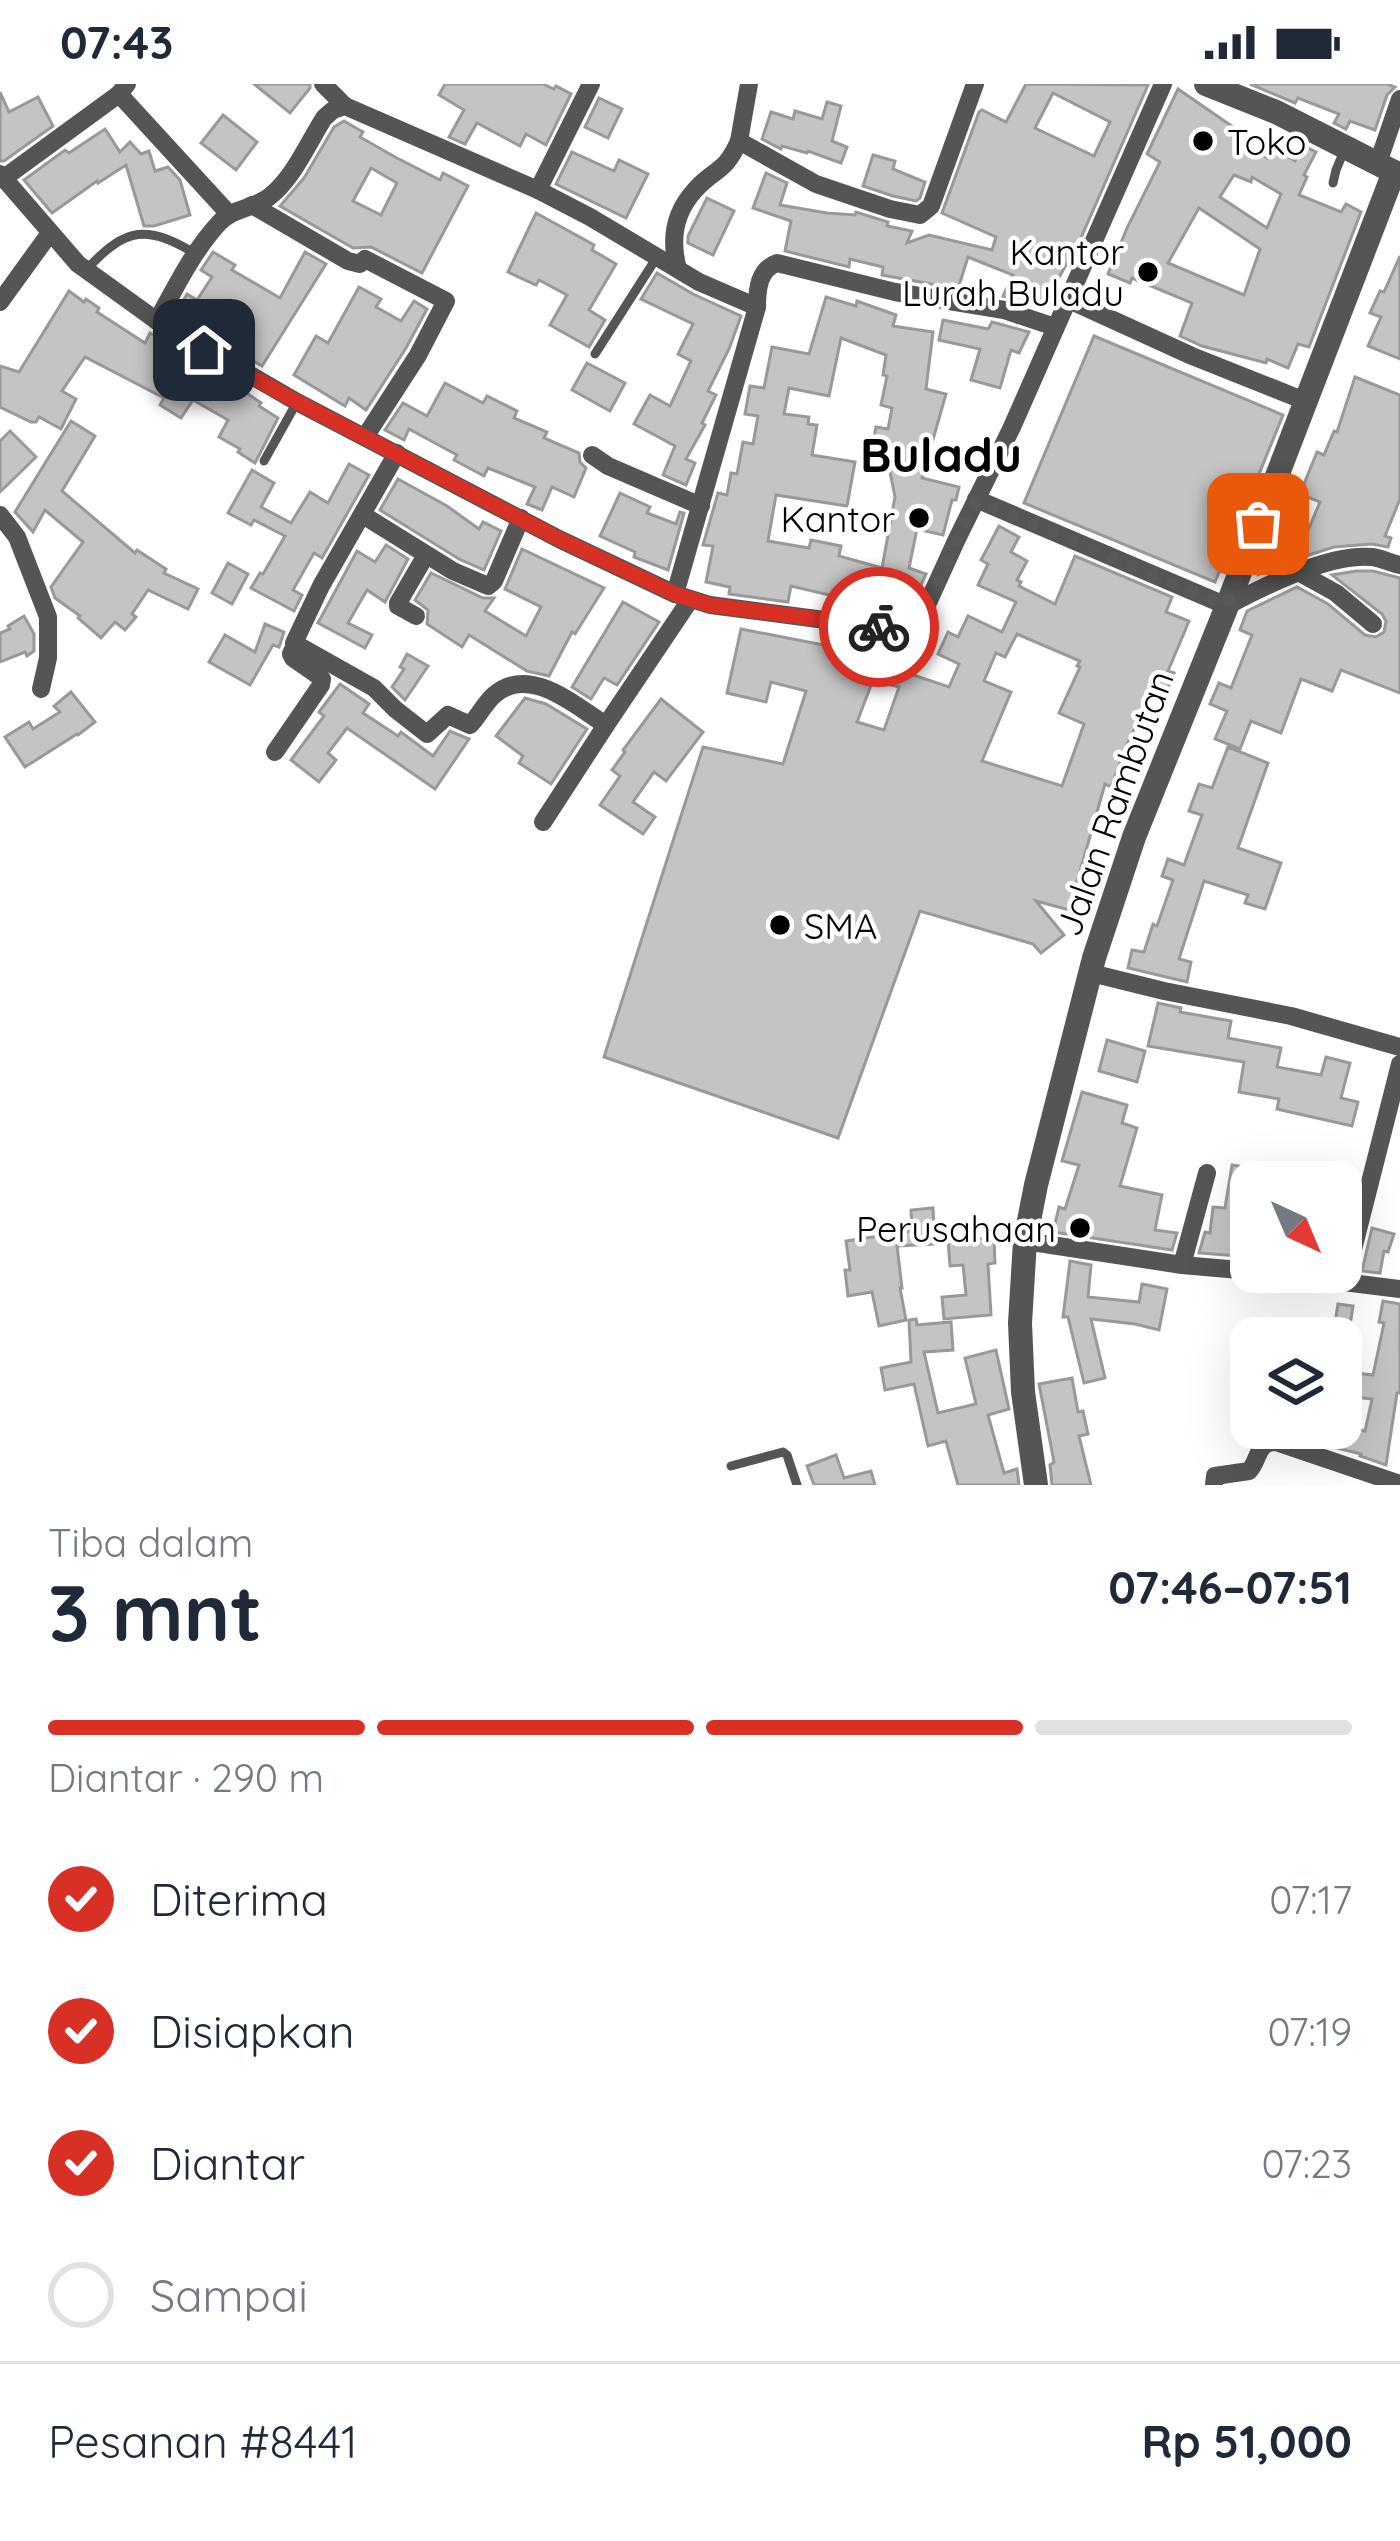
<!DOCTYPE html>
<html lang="id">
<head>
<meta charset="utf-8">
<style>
  :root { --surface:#fff; --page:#f2f2f3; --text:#1f2937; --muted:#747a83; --line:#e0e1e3; --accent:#d93025 }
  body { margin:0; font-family:Quicksand,sans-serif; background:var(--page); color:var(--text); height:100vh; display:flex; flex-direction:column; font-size:45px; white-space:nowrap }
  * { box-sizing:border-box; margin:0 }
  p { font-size:39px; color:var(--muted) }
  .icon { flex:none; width:66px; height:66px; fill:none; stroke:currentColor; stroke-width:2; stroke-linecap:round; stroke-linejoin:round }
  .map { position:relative; height:1401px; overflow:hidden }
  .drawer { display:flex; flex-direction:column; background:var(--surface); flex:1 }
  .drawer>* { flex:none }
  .needle { width:78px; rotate:136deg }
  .buttons { position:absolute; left:1230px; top:1077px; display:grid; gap:24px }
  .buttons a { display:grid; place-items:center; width:132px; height:132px; border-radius:24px; background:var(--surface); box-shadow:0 12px 48px #0002; font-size:60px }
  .pin { position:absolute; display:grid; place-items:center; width:102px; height:102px; color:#fff; margin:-51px; border-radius:24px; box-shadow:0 6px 18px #0006 }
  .courier { position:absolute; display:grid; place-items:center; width:120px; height:120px; margin:-60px; border:9px solid #d93025; border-radius:50%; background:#fff; color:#222; box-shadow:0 3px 15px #0007 }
  .headline em { font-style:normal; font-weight:700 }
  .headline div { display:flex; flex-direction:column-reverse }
  .headline { display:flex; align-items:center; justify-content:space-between; height:204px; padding:0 48px }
  h1 { font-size:78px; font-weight:700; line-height:90px }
  .bar { display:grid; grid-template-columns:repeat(4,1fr); gap:18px 12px; align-content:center; height:144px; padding:0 48px }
  .bar i { height:15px; border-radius:9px; background:var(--line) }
  .bar .active { background:var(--accent) }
  .bar p { grid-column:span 4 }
  .line { display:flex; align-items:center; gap:30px; padding:0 48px; border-top:3px solid var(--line) }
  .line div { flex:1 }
  ol { padding:0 48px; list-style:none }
  li { display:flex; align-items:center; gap:36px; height:132px }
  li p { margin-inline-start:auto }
  li .icon { padding:12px; border-radius:50%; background:var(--accent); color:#fff; stroke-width:4 }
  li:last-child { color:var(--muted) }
  li i { width:66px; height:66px; border:6px solid var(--line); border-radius:50% }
  .status { display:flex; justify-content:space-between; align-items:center; height:84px; padding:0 60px; background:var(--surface); direction:ltr }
  .status svg { height:33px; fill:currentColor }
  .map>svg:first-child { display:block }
  .building { fill:#c4c4c4; stroke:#999; stroke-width:3; fill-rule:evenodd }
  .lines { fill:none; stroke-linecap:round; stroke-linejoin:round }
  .service { stroke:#555; stroke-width:9 }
  .minor { stroke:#555; stroke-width:18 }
  .tertiary { stroke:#555; stroke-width:24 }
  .done { stroke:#595959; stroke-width:12; stroke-dasharray:0 21.6 }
  .route { stroke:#d93025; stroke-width:15 }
  .poi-dot { fill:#000; stroke:#fff; stroke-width:4.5 }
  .labels { text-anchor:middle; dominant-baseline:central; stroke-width:9; stroke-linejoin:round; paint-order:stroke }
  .poi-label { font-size:36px; fill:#000; stroke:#fff; text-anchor:end }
  .street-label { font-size:36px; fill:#000; stroke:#fff }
  .district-label { font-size:48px; font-weight:bold; fill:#000; stroke:#fff }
</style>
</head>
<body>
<div class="status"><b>07:43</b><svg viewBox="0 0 49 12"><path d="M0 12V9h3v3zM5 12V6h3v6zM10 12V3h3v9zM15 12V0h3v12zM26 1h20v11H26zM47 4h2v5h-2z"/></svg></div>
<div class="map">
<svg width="1400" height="1401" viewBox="0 0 1400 1401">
  <rect width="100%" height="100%" fill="#fff"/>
  <g class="building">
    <polygon points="254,0 310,0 310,4 290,29"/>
    <polygon points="445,0 543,0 554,5 556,2 571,10 546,61 526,50 520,62 477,39 465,60 449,53 464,26 439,11"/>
    <path d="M1026 0 1148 1 1080 156 1042 224 1003 212 1013 191 968 173 958 205 882 191 883 183 850 175 849 183 785 167 791 137 753 124 766 89 787 99 780 121 827 129 855 131 856 128 888 138 887 142 912 147 907 159 929 151 992 166 996 153 942 129 979 28 982 26 1006 38ZM1053 9 1110 38 1094 72 1035 44Z"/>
    <polygon points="1250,0 1387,0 1395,3 1387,11 1375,46 1350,37 1346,45 1334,39 1339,30 1298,14 1295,19"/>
    <path d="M1178 5 1233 43 1229 49 1267 74 1273 64 1295 77 1303 62 1316 68 1304 91 1307 93 1299 111 1341 128 1346 120 1361 128 1309 263 1298 260 1288 284 1267 275 1266 279 1202 262 1180 252 1192 219 1132 194 1130 199 1108 190 1127 144 1160 78 1147 70ZM1234 91 1251 98 1252 93 1281 110 1267 144 1220 113ZM1199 124 1260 165 1244 211 1168 179Z"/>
    <polygon points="0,8 9,28 38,13 53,42 4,77 0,77"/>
    <polygon points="599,14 622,25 608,54 585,43"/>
    <polygon points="827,18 841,22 832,57 847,63 841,79 808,67 807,69 782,62 781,65 762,55 771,28 793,35 795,27 822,35"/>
    <polygon points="223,31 257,58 236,86 201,59"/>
    <path d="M344 37 363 48 360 53 395 73 440 96 443 89 468 102 422 189 371 163 353 164 280 122 304 94 334 43ZM371 84 397 99 381 131 353 117Z"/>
    <polygon points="105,45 120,68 130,58 141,70 149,67 155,87 168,83 180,96 190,131 154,142 144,142 126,81 98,99 97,97 52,129 24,96 65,66 69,69"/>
    <polygon points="572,68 614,87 619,76 648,90 626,134 556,100"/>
    <polygon points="873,71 895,77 893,85 925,98 920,114 916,117 893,112 863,102"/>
    <polygon points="707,114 734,127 713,171 688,159 688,152"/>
    <polygon points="536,129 594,161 592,166 616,180 589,226 605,236 589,263 550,241 567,211 539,196 536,201 508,188"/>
    <polygon points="213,168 235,181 232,186 280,214 305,168 326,180 262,282 175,232 187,210 197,216 212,193 201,186"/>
    <polygon points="1400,172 1400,275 1368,262 1381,233 1370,229 1380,207 1384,208"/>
    <polygon points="657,189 693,210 741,232 729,265 708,307 716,311 702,339 705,341 686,375 695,379 686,401 663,391 675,362 634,340 650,311 670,322 691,277 678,270 693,240 641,215"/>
    <polygon points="359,203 381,215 376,223 401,237 414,217 427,225 406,264 366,326 349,314 345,322 294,291 316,252 328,259"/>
    <polygon points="69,207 84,218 86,215 99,224 97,228 145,259 150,249 182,267 177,277 206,294 205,297 237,315 244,307 261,319 259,322 278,334 255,379 238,368 240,365 219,353 228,336 193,316 181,334 160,321 164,314 85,273 62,307 76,315 61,345 39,333 36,338 31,338 0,323 0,282 19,288"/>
    <path d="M826 213 856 222 857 217 896 231 893 242 933 248 926 305 946 310 922 394 959 403 956 416H952L943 451 917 445 909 484 926 490 914 516 899 532 837 515 838 513 791 502 788 518 729 510 730 503 706 498 713 462 703 461 718 409 727 411 731 389 737 390 743 358 753 360 758 332 745 330 750 302 764 304 772 263 809 270ZM841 254 886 271 883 291 887 292 881 321 892 324 888 345 876 343 873 359 869 358 864 370 888 378 895 413 882 484 839 472 841 462 811 456 809 464 768 457 776 411 847 422 855 378 812 371 817 341 808 340 809 333 784 330 789 304 829 312Z"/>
    <polygon points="943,236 988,245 992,238 1029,248 1019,269 1011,266 1000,304 971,296 980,265 939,256"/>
    <polygon points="1094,252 1283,331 1215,498 1024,419"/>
    <polygon points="587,279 625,299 610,327 572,306"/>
    <polygon points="1355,293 1400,311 1400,415 1385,452 1391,454 1388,463 1372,460 1334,463 1293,476 1259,490 1275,446 1304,456 1320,418 1300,410 1317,368 1324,371 1334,347 1337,348"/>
    <polygon points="445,299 483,319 487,312 517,327 514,334 547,348 544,354 579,369 580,378 586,384 574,413 552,403 542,426 527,420 535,403 488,384 484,392 454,376 457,371 409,345 404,356 385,346 403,319 427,332"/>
    <polygon points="71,337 95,352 62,407 135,469 137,466 166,485 164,489 198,505 188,525 148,506 132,530 136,533 125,546 115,538 101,554 78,534 80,532 55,514 51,503 83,458 45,426 33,448 15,428"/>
    <polygon points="10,347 36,373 0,408 0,357"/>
    <polygon points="349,380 369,391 322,474 314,469 293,506 302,511 294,527 251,504 260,489 263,490 285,452 254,436 251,441 228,429 252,386 274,399 261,423 291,439 310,408 328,419"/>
    <polygon points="398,395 447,422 479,445 483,438 501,447 484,486 459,475 380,426"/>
    <polygon points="620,409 650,423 647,429 676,440 680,428 684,429 668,486 634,473 635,468 600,452"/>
    <path d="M999 442 1019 453 1011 468 1027 477 1017 496 1021 498 1019 502 1055 520 1075 472 1172 513 1166 528 1189 537 1168 587 1174 589 1163 616 1151 611 1127 660 1111 703 1105 700 1069 826 1036 817 1064 851 1041 869 1033 860 920 827 838 1054 604 973 703 663 783 680 806 607 771 598 766 618 727 609 741 545 839 564 841 557 880 565 879 567 905 575 901 587 949 603 959 580 938 570 948 548 958 553 968 532 1002 548 1016 518 978 501 988 480 981 476ZM1017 550 1080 577 1077 582 1080 583 1059 629 1084 640 1062 702 982 677 1011 608 984 597 996 569 1005 573ZM873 596 899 603 884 646 857 638Z"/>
    <polygon points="386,461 408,475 385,518 367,506 348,539 372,551 365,564 318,539 357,467 375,478"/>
    <polygon points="522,465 604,504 575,550 572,548 549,592 527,587 469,551 462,563 427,540 428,526 415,516 431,489 483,514 494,514 485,527 526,552 541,523 505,505"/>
    <polygon points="228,479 248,490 232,520 212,509"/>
    <polygon points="1356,487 1373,487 1400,494 1400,609 1341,586 1332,607 1301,595 1281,649 1251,637 1240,665 1215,655 1227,627 1210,620 1219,599 1231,604 1252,551 1240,546 1247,527 1297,503 1328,520 1365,551 1376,553 1384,548 1386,537 1382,530 1332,491"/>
    <polygon points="623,518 659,538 617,601 604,594 591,615 572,603"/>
    <polygon points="24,532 34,550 34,567 27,572 25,568 0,578 0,549 10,545 8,542"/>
    <polygon points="265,540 284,548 279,563 273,561 250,601 209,578 225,551 255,568"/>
    <polygon points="407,570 428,582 405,616 392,603 404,585 400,583"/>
    <polygon points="340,600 369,620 363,629 398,652 401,648 433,672 450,647 469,655 435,705 347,644 328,669 336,676 319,698 291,676 324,632 319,628"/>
    <polygon points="71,608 95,638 78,651 77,650 25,683 5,653 29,638 33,645 60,628 54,622"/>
    <polygon points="525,614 546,620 587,645 551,700 519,679 523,672 496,652"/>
    <polygon points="661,615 703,648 666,697 654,688 633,718 655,733 643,750 600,721 620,692 612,686 625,668 623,666"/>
    <polygon points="1228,663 1268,679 1238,764 1281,779 1265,825 1245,819 1248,811 1204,797 1179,875 1191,878 1187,898 1128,884 1132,866 1144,868 1153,840 1157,842 1173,796 1162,792 1168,775 1184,781 1202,731 1189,727 1199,700 1212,704"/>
    <polygon points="1158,919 1181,924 1180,928 1231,937 1228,954 1281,964 1277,983 1321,991 1326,973 1350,979 1341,1014 1358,1018 1352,1042 1277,1025 1279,1015 1239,1008 1244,978 1148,962"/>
    <polygon points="1107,956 1145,967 1137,998 1099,987"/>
    <polygon points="1082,1008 1127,1021 1122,1039 1137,1044 1120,1102 1162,1111 1155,1146 1177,1149 1172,1166 1053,1148 1059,1123 1065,1125 1079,1081 1062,1077"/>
    <polygon points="1232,1081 1270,1087 1271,1083 1311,1093 1310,1098 1251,1098 1251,1173 1199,1169 1205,1148 1210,1149 1213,1123 1225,1124"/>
    <polygon points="933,1124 935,1160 897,1162 902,1204 900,1204 906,1236 879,1242 872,1208 848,1212 845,1186 850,1186 846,1157 912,1147 911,1126"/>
    <polygon points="1372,1144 1394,1150 1388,1168 1384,1167 1380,1189 1362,1187"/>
    <polygon points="994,1154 995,1179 988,1180 991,1231 944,1235 942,1213 966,1211 963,1181 950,1182 948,1156"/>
    <polygon points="1070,1177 1091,1181 1088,1213 1139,1218 1142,1200 1167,1205 1159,1246 1135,1240 1091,1235 1105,1294 1084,1299 1068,1233 1063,1233"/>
    <polygon points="1383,1217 1400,1220 1400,1309 1397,1309 1386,1381 1360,1372 1361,1370 1333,1363 1334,1361 1287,1348 1288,1344 1341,1344 1341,1340 1365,1347 1372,1315 1344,1312 1347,1288 1373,1291 1384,1239 1379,1238"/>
    <polygon points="1338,1220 1353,1222 1348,1254 1298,1254 1300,1240 1334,1245"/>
    <polygon points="916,1235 917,1241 951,1238 953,1266 924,1268 938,1329 976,1320 965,1274 996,1266 1009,1325 988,1331 1004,1389 1017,1385 1019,1401 958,1401 946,1357 928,1362 914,1300 885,1306 881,1284 911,1278 909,1236"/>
    <polygon points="1072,1294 1078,1328 1083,1327 1088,1350 1079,1352 1091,1401 1052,1401 1050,1381 1054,1378 1039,1300"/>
    <polygon points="836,1371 844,1394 871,1387 875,1401 814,1401 807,1382"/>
  </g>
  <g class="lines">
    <g class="service">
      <polyline points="1333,99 1336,86 1344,67"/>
      <path d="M87 185C127 142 147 141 196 170"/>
      <polyline points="595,270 657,173"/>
      <polyline points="264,377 297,318"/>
      <polyline points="731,1382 783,1368 787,1371 797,1401"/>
    </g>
    <g class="minor">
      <polyline points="323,0 345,22"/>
      <polyline points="119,10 229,130"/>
      <polyline points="739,57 749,0"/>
      <polyline points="1378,79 1400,15"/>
      <polyline points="0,90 78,180 157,237 297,318 559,455 675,510 710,521 902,546 912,540 926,523 956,457 1012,343 1163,0"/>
      <polyline points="4,94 119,10 127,0"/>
      <polyline points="538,106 591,0"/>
      <polyline points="252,121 348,177 360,180 365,175 446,217 418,271 365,353"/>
      <path d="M678 185C670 156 674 129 695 106 715 84 725 89 739 57L816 100 890 125 920 131 931 122 975 0"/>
      <polyline points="1067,215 1192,272 1305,317"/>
      <polyline points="0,218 50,149"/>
      <path d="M757 223C757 205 759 185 777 179L895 208 1004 226 1055 243"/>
      <path d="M157 237C175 204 193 167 219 139 233 124 253 125 269 113 293 95 308 59 324 34L333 26 345 22 538 106 590 133 699 198 757 223 675 510"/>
      <path d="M397 369 321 502 294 559 374 604 395 625 427 650 448 631 470 641C479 632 484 620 494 611 530 580 575 622 606 641L690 516"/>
      <polyline points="592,371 608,382 701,422"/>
      <path d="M976 415 1227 522C1264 502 1329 469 1372 473 1381 474 1391 479 1400 481"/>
      <polyline points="0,431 17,453 48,533 48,574 41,605"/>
      <polyline points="363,431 453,487 488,502 494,497 521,434"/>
      <polyline points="1300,489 1336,509 1373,540"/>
      <polyline points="416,532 398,522 398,519 426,471"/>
      <polyline points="275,668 321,601 322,595 319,592 293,574 291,570 295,561"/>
      <polyline points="543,738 606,641"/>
      <polyline points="1091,889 1164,907 1291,932 1400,963"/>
      <polyline points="1025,1157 1182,1181 1251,1187"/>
      <polyline points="1182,1181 1207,1089"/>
      <polyline points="1263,1188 1400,1205"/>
      <polyline points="1345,1197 1400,980"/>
      <path d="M1214 1401 1215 1392 1249 1387C1260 1375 1256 1358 1276 1358L1400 1400"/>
    </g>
    <g class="tertiary">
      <polyline points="1206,0 1276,28 1400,91"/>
      <polyline points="1036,1401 1023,1308 1020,1239 1025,1157 1036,1101 1094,874 1134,753 1227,522 1394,88"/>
    </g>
  </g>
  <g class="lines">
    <polyline class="done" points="879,543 902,546 913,540 926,524 976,416 1227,522 1258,440"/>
    <polyline class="route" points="204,266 297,318 559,455 675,510 710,521 879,543"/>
  </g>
  <g class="poi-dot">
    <circle cx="1203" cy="57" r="12"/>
    <circle cx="1148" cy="188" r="12"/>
    <circle cx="919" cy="434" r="12"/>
    <circle cx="780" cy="841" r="12"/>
    <circle cx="1080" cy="1144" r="12"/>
  </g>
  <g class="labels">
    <g class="poi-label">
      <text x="1227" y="57" text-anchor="start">Toko</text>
      <text x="1124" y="167">Kantor<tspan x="1124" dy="41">Lurah Buladu</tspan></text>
      <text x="895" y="434">Kantor</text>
      <text x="804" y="841" text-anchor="start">SMA</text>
      <text x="1056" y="1144">Perusahaan</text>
    </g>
    <g class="street-label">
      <text transform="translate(1114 719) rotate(-70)">Jalan Rambutan</text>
    </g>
    <g class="district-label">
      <text x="941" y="370">Buladu</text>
    </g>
  </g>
</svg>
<div class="buttons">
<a><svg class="needle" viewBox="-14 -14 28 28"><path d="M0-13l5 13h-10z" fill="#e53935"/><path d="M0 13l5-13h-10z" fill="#747a83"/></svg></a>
<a><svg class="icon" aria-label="layers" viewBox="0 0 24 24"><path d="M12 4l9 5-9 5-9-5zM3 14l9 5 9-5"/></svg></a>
</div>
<div class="pin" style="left:1258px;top:440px;background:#ea580c"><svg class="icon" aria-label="bag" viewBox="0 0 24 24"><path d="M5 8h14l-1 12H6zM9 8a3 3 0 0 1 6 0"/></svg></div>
<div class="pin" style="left:204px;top:266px;background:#1f2937"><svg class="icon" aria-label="home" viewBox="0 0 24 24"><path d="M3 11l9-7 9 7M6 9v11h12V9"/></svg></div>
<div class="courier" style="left:879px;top:543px"><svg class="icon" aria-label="bike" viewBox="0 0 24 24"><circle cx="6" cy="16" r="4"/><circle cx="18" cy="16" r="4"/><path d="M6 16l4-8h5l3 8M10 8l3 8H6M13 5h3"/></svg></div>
</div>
<section class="drawer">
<div class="headline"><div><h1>3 mnt</h1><p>Tiba dalam</p></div><em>07:46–07:51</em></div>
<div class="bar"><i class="active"></i><i class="active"></i><i class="active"></i><i></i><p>Diantar · 290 m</p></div>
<ol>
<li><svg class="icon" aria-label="check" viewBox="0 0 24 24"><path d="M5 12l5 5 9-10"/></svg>Diterima<p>07:17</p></li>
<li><svg class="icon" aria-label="check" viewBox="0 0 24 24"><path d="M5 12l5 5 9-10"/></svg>Disiapkan<p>07:19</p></li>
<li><svg class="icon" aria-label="check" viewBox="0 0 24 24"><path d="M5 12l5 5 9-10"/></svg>Diantar<p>07:23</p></li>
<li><i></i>Sampai</li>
</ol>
<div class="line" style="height:156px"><div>Pesanan #8441</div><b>Rp 51,000</b></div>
</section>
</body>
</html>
